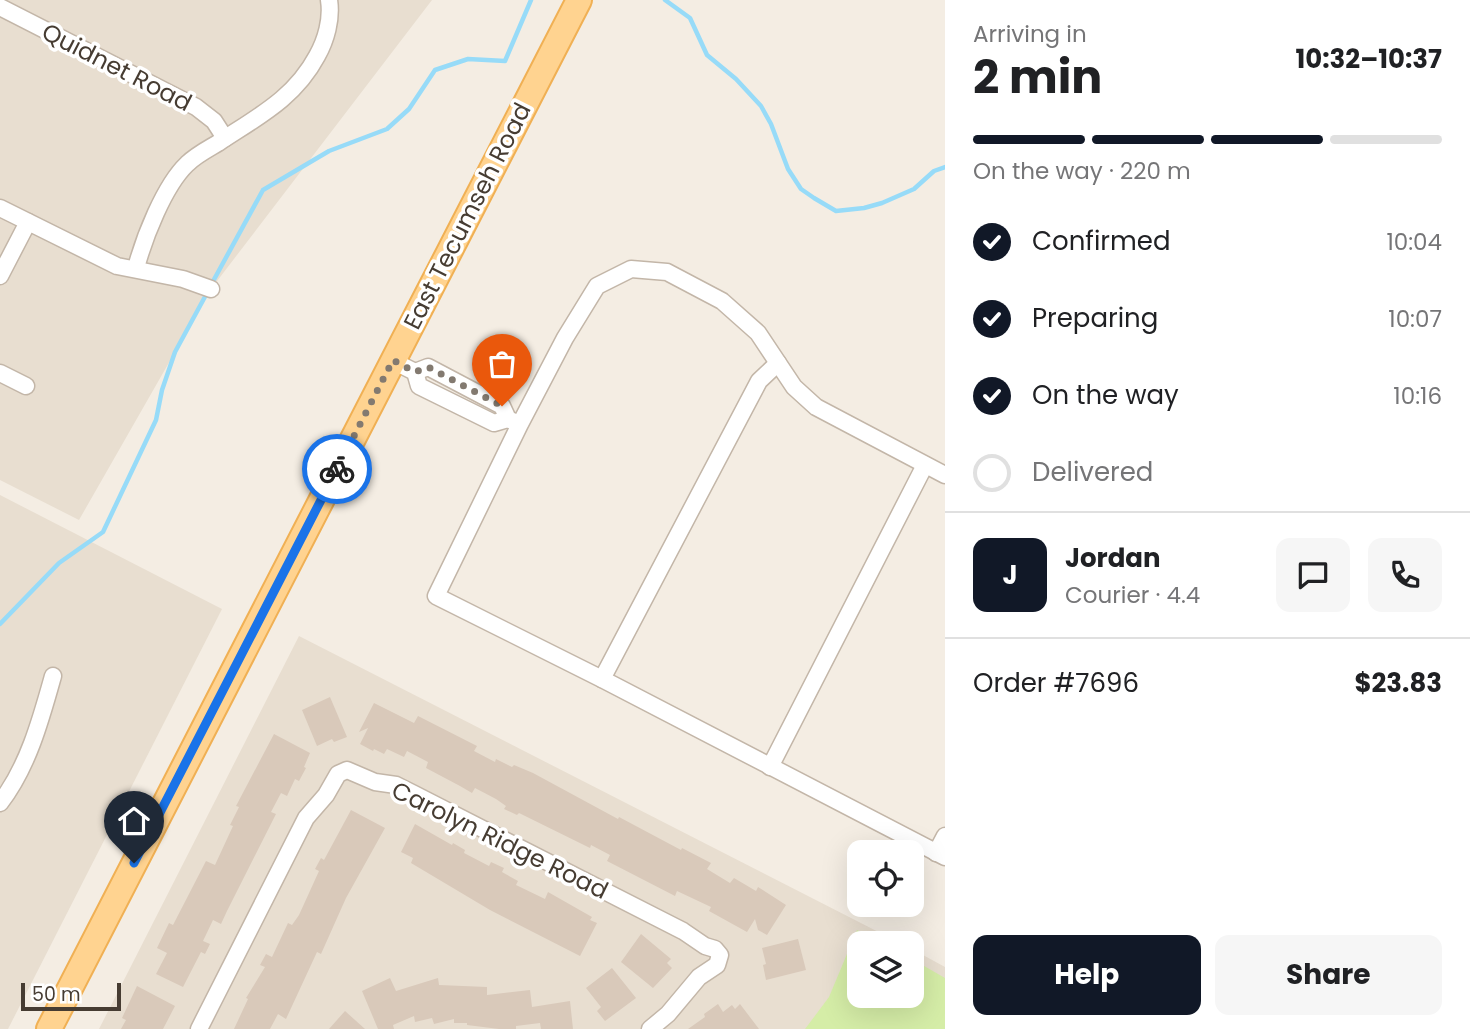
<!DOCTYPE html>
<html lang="en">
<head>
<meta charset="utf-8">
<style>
  :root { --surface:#fff; --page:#f6f6f6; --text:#202124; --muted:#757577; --line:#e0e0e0; --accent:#111827 }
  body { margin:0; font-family:Poppins,sans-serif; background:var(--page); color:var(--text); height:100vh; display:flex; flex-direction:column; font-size:26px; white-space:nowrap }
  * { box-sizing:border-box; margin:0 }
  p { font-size:23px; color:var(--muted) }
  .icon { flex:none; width:38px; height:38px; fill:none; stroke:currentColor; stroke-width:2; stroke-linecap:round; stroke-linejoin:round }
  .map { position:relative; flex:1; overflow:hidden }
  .side { display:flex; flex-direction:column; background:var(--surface); width:525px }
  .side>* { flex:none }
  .tools { position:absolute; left:847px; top:840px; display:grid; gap:14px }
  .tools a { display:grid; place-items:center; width:77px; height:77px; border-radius:14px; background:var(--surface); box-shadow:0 7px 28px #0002; font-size:35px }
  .scale { position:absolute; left:21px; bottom:18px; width:100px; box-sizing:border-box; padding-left:7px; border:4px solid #463c32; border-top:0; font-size:19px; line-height:24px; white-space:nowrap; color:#463c32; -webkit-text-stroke:5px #fff; paint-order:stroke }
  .pin { position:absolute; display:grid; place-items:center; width:60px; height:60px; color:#fff; margin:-72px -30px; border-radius:50% 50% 50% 0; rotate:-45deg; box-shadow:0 0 7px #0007 }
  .pin .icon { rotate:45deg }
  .courier { position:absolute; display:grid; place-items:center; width:70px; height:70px; margin:-35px; border:5px solid #1a73e8; border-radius:50%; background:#fff; color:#222; box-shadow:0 2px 9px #0007 }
  .headline em { font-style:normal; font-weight:700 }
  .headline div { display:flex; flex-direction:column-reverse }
  .headline { display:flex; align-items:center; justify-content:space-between; height:119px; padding:0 28px }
  h1 { font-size:46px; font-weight:700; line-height:52px }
  .bar { display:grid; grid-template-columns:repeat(4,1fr); gap:10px 7px; align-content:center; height:84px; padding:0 28px }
  .bar i { height:9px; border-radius:5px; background:var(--line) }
  .bar .active { background:var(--accent) }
  .bar p { grid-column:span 4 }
  .line { display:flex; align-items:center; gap:18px; padding:0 28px; border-top:2px solid var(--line) }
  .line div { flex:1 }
  .round { display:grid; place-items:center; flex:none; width:74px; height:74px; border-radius:14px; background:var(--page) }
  ol { padding:0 28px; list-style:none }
  li { display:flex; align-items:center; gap:21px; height:77px }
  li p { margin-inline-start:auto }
  li .icon { padding:7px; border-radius:50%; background:var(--accent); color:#fff; stroke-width:4 }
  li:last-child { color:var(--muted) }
  li i { width:38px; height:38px; border:4px solid var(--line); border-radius:50% }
  .cta { display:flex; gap:14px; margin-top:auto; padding:14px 28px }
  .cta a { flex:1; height:80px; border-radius:14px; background:var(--accent); color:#fff; font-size:28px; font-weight:700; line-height:80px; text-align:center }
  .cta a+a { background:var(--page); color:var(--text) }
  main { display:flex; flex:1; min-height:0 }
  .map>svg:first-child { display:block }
  .residential { fill:#e8ded0 }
  .green { fill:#d5eda7 }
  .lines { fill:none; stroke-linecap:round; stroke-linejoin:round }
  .stream { stroke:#97dbf8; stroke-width:4.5 }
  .building { fill:#d9c9ba }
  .minor-casing { stroke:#c3b6a8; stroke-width:19 }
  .primary-casing { stroke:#f0b054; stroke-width:28 }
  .minor { stroke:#fff; stroke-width:16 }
  .primary { stroke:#ffd390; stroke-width:24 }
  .done { stroke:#837a70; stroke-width:7; stroke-dasharray:0 12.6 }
  .route { stroke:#1a73e8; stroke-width:9 }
  .labels { text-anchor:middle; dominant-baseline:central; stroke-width:7; stroke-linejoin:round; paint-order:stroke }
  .street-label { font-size:24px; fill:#463c32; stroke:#fff }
</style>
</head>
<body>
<main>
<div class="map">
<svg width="945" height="1029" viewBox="0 0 945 1029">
  <rect width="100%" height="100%" fill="#f4ede3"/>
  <g class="residential">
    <polygon points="0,0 432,0 211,289 79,520 0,480"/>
    <polygon points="0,495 222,609 8,1029 0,1029"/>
    <polygon points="299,636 900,943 859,943 859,996 912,996 912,949 945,967 945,1029 99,1029"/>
  </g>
  <polygon class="green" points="857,930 882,943 859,943 859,996 912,996 912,959 945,978 945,1029 805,1029 829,997"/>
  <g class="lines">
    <g class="stream">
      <polyline points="665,0 690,18 707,55 736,79 761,106 771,124 788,169 801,189 814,198 836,211 864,208 882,203 914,189 934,171 945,167"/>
      <polyline points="211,285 263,190 329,151 387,129 409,109 435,70 468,59 505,61 531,0"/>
      <polyline points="0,624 59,563 103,532 156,420 162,390 175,352 207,293"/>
    </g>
  </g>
  <g class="building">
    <polygon points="330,697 347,737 334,742 332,739 317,746 302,710"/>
    <polygon points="374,703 414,723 418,716 477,746 474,751 495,762 496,759 512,767 514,765 533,773 618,819 619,817 681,850 682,848 711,863 707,869 730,883 734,878 756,891 758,887 786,905 767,935 758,930 755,919 747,932 709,911 711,907 677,891 675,896 607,861 610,855 591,845 590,848 519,813 517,815 504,809 506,806 496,799 475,788 472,793 460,786 426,768 428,762 407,751 404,757 387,749 384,754 374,749 373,751 360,744 368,728 359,732"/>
    <polygon points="274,734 310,753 304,767 306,768 299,781 295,779 287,796 281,793 271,812 276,814 227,911 221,924 213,920 203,941 210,944 205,954 201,952 183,987 156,974 167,953 157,948 169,923 173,925 206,861 215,865 233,826 230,825 239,807 236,806"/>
    <polygon points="351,810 385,828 346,898 321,954 317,952 286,1019 278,1014 270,1029 234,1029 248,999 246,998 265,967 260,965 266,954 272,957 288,923 292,925 299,915 319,871 315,869 321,858 324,860"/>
    <polygon points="415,824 452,845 453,843 465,850 464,853 489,866 491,862 504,868 502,872 518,881 516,885 545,899 548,892 592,917 590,920 597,923 580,956 490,910 411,863 413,858 401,852"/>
    <polygon points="641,934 671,959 667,963 672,968 653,988 621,962"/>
    <polygon points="798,939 806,970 766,980 763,965 766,964 762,948"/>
    <polygon points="612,968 636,998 605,1021 597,1011 601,1007 586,988"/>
    <polygon points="390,978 396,991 438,978 439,985 487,987 487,995 530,990 532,1007 570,1001 573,1029 541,1029 540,1023 516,1026 516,1029 499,1029 467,1025 467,1023 454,1023 454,1019 434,1024 432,1018 415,1022 414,1016 393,1025 394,1029 378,1029 362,991"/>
    <polygon points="137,986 175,1006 163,1029 121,1029 126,1020 122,1018"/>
    <polygon points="718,1004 723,1012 732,1005 735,1009 740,1004 759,1029 688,1029 705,1017 704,1014"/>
    <polygon points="345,1011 365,1029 329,1029"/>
  </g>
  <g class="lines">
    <g class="minor-casing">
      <g id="minor">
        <polyline points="0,7 196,107 214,121 225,138"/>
        <polyline points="0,208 117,266 183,279 211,289"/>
        <path d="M136 268C144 238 164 186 187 164 196 155 208 149 218 143 257 117 294 99 317 56 326 40 332 19 329 0"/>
        <polyline points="0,276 28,222"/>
        <polyline points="393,361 415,372 419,386 494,423 508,419"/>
        <polyline points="415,372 428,367 502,406 508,419 517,423"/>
        <polyline points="0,373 26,386"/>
        <polyline points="945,475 816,407 794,387 758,333 722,301 667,272 631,269 597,286 565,338 520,424 436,596 602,679 945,857"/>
        <polyline points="602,679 759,381 778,363"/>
        <polyline points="770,767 925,465"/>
        <path d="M0 803C28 767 41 719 53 676"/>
        <polyline points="936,853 945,836"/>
        <polyline points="199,1029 306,818 326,795 338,774 347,770 375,782 396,785 414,794 683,931 705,946 715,949 720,955 717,965 699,977 668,1014 650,1029"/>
      </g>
    </g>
    <g class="primary-casing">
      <polyline id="primary" points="49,1029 579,0"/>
    </g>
    <use href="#minor" class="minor"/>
    <use href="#primary" class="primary"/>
  </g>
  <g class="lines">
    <polyline class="done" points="337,469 393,360 415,372 428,367 502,406"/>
    <polyline class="route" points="134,863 337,469"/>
  </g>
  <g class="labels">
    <g class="street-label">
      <text transform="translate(117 67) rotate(27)">Quidnet Road</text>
      <text transform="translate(467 216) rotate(-63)">East Tecumseh Road</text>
      <text transform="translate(500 840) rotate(26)">Carolyn Ridge Road</text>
    </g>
  </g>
</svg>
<div class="tools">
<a><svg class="icon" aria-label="locate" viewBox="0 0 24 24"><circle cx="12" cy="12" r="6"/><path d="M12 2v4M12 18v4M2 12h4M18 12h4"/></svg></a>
<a><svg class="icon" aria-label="layers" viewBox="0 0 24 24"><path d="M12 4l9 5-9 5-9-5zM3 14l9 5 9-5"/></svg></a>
</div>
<div class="scale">50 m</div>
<div class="pin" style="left:502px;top:406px;background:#ea580c"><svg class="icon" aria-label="bag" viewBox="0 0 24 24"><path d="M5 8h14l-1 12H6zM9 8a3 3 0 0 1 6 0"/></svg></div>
<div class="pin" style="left:134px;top:863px;background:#1f2937"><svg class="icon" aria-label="home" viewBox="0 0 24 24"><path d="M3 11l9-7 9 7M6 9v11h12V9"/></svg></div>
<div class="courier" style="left:337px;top:469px"><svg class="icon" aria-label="bike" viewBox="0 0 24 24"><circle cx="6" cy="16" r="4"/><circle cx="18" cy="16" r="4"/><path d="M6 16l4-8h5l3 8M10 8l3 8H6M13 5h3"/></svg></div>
</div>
<section class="side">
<div class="headline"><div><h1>2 min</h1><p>Arriving in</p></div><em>10:32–10:37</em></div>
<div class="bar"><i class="active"></i><i class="active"></i><i class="active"></i><i></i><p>On the way · 220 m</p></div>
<ol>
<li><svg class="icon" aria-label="check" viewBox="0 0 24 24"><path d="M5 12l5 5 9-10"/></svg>Confirmed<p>10:04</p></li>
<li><svg class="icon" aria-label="check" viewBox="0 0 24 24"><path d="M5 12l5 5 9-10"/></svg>Preparing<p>10:07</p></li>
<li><svg class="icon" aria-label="check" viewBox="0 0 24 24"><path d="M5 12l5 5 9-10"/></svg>On the way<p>10:16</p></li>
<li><i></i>Delivered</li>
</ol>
<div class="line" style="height:126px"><b class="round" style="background:var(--accent);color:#fff">J</b><div><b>Jordan</b><p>Courier · 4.4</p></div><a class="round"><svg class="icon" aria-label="chat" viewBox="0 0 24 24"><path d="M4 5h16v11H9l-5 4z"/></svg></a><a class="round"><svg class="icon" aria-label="phone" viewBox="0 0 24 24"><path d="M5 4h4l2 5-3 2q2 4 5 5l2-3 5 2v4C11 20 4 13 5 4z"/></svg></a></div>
<div class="line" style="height:91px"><div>Order #7696</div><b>$23.83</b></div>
<div class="cta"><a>Help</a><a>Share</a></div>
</section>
</main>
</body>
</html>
